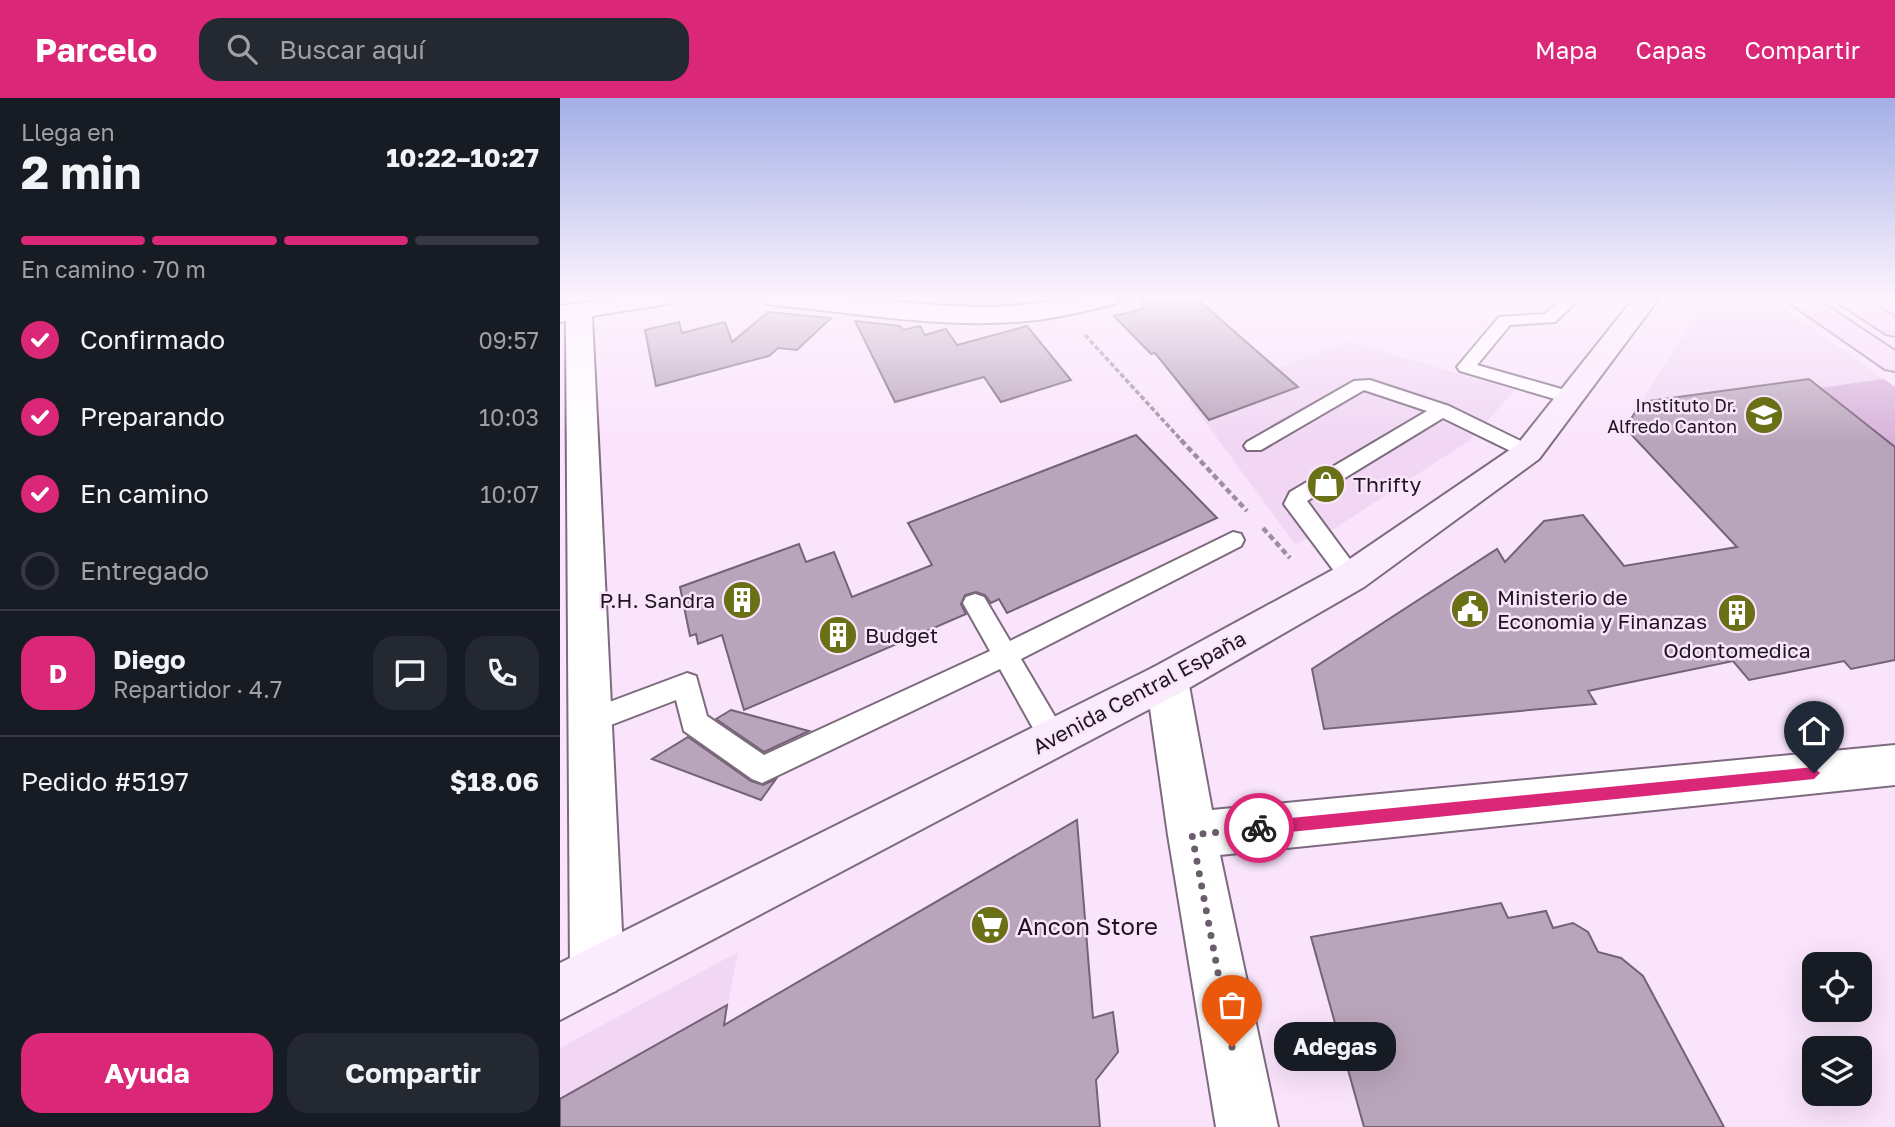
<!DOCTYPE html>
<html lang="es">
<head>
<meta charset="utf-8">
<style>
  :root { --surface:#171b24; --page:#242831; --text:#f1f3f6; --muted:#9ea1a6; --line:#363941; --accent:#db2777 }
  body { margin:0; font-family:"Golos Text",sans-serif; background:var(--page); color:var(--text); height:100vh; display:flex; flex-direction:column; font-size:26px; white-space:nowrap }
  * { box-sizing:border-box; margin:0 }
  p { font-size:23px; color:var(--muted) }
  .icon { flex:none; width:38px; height:38px; fill:none; stroke:currentColor; stroke-width:2; stroke-linecap:round; stroke-linejoin:round }
  .map { position:relative; flex:1; overflow:hidden }
  .sheet { display:flex; flex-direction:column; background:var(--surface); width:560px }
  .sheet>* { flex:none }
  .buttons { position:absolute; left:1242px; top:854px; display:grid; gap:14px }
  .buttons a { display:grid; place-items:center; width:70px; height:70px; border-radius:14px; background:var(--surface); box-shadow:0 7px 28px #0002; font-size:35px }
  .pin { position:absolute; display:grid; place-items:center; width:60px; height:60px; color:#fff; margin:-72px -30px; border-radius:50% 50% 50% 0; rotate:-45deg; box-shadow:0 0 7px #0007 }
  .pin .icon { rotate:45deg }
  .courier { position:absolute; display:grid; place-items:center; width:70px; height:70px; margin:-35px; border:5px solid #db2777; border-radius:50%; background:#fff; color:#222; box-shadow:0 2px 9px #0007 }
  .bubble { position:absolute; height:49px; border-radius:21px; background:var(--surface); box-shadow:0 7px 28px #0002; font-size:23px; font-weight:700; line-height:49px; text-align:center }
  .summary em { font-style:normal; font-weight:700 }
  .summary div { display:flex; flex-direction:column-reverse }
  .summary { display:flex; align-items:center; justify-content:space-between; height:119px; padding:0 21px }
  h1 { font-size:46px; font-weight:700; line-height:52px }
  .bar { display:grid; grid-template-columns:repeat(4,1fr); gap:10px 7px; align-content:center; height:84px; padding:0 21px }
  .bar i { height:9px; border-radius:5px; background:var(--line) }
  .bar .active { background:var(--accent) }
  .bar p { grid-column:span 4 }
  .line { display:flex; align-items:center; gap:18px; padding:0 21px; border-top:2px solid var(--line) }
  .line div { flex:1 }
  .round { display:grid; place-items:center; flex:none; width:74px; height:74px; border-radius:21px; background:var(--page) }
  ol { padding:0 21px; list-style:none }
  li { display:flex; align-items:center; gap:21px; height:77px }
  li p { margin-inline-start:auto }
  li .icon { padding:7px; border-radius:50%; background:var(--accent); color:#fff; stroke-width:4 }
  li:last-child { color:var(--muted) }
  li i { width:38px; height:38px; border:4px solid var(--line); border-radius:50% }
  .cta { display:flex; gap:14px; margin-top:auto; padding:14px 21px }
  .cta a { flex:1; height:80px; border-radius:21px; background:var(--accent); color:#fff; font-size:28px; font-weight:700; line-height:80px; text-align:center }
  .cta a+a { background:var(--page); color:var(--text) }
  header { display:flex; align-items:center; gap:42px; box-sizing:border-box; height:98px; padding:0 35px; background:var(--accent); color:#fff }
  header strong { font-size:33px }
  nav { display:flex; gap:38px; margin-inline-start:auto; font-size:24px }
  .search { width:490px; height:63px; background:var(--page); display:flex; align-items:center; gap:18px; box-sizing:border-box; padding:0 24px; border-radius:21px; color:var(--muted); font-size:26px }
  main { display:flex; flex:1; min-height:0 }
  .map>svg:first-child { display:block }
  .built { fill:#f1d7f4 }
  .green { fill:#d7b2da }
  .building { fill:#b9a5bb; stroke:#756276; stroke-width:2 }
  .lines { fill:none; stroke-linecap:round; stroke-linejoin:round }
  .lane-casing { stroke:#7d6a7e; stroke-width:4 }
  .street-casing { stroke:#7d6a7e; stroke-width:4 }
  .secondary-casing { stroke:#7d6a7e; stroke-width:4 }
  .primary-casing { stroke:#a885ab; stroke-width:4 }
  .path-far1 { stroke:#9f8ea0; stroke-width:3.5; stroke-dasharray:5 2.5; stroke-linecap:butt }
  .path { stroke:#9f8ea0; stroke-width:4.5; stroke-dasharray:6 3.5; stroke-linecap:butt }
  .lane { fill:#fff; fill-rule:evenodd }
  .street { fill:#fff; fill-rule:evenodd }
  .secondary { fill:#fbecfd; fill-rule:evenodd }
  .primary { fill:#f8dafa; fill-rule:evenodd }
  .route { fill:#db2777 }
  .done { stroke:#6b5e6c; stroke-width:7; stroke-dasharray:0 12.6 }
  .labels { text-anchor:middle; dominant-baseline:central; stroke-width:5; stroke-linejoin:round; paint-order:stroke }
  .far-poi-label { font-size:18px; fill:#1e161e; stroke:#fae4fc; text-anchor:end }
  .poi-label { font-size:21px; fill:#1e161e; stroke:#fae4fc; text-anchor:start }
  .street-label { font-size:21px; fill:#1e161e; stroke:#fae4fc }
  .near-poi-label { font-size:24px; fill:#1e161e; stroke:#fae4fc; text-anchor:start }
</style>
</head>
<body>
<header>
<strong>Parcelo</strong>
<div class="search"><svg class="icon" aria-label="search" viewBox="0 0 24 24"><circle cx="10" cy="10" r="6"/><path d="M15 15l6 6"/></svg>Buscar aquí</div>
<nav><a>Mapa</a><a>Capas</a><a>Compartir</a></nav>
</header>
<main>
<section class="sheet">
<div class="summary"><div><h1>2 min</h1><p>Llega en</p></div><em>10:22–10:27</em></div>
<div class="bar"><i class="active"></i><i class="active"></i><i class="active"></i><i></i><p>En camino · 70 m</p></div>
<ol>
<li><svg class="icon" aria-label="check" viewBox="0 0 24 24"><path d="M5 12l5 5 9-10"/></svg>Confirmado<p>09:57</p></li>
<li><svg class="icon" aria-label="check" viewBox="0 0 24 24"><path d="M5 12l5 5 9-10"/></svg>Preparando<p>10:03</p></li>
<li><svg class="icon" aria-label="check" viewBox="0 0 24 24"><path d="M5 12l5 5 9-10"/></svg>En camino<p>10:07</p></li>
<li><i></i>Entregado</li>
</ol>
<div class="line" style="height:126px"><b class="round" style="background:var(--accent);color:#fff">D</b><div><b>Diego</b><p>Repartidor · 4.7</p></div><a class="round"><svg class="icon" aria-label="chat" viewBox="0 0 24 24"><path d="M4 5h16v11H9l-5 4z"/></svg></a><a class="round"><svg class="icon" aria-label="phone" viewBox="0 0 24 24"><path d="M5 4h4l2 5-3 2q2 4 5 5l2-3 5 2v4C11 20 4 13 5 4z"/></svg></a></div>
<div class="line" style="height:91px"><div>Pedido #5197</div><b>$18.06</b></div>
<div class="cta"><a>Ayuda</a><a>Compartir</a></div>
</section>
<div class="map">
<svg width="1335" height="1029" viewBox="0 0 1335 1029">
  <rect width="100%" height="100%" fill="#fae4fc"/>
  <g class="built">
    <polygon points="1146,200 1210,200 1335,289 1065,330"/>
    <polygon points="789,244 955,292 910,342 774,431 735,446 629,302"/>
    <polygon points="178,854 144,1029 0,1029 0,950"/>
  </g>
  <polygon class="green" points="1324,281 1335,289 1335,349 1260,290"/>
  <g class="building">
    <polygon points="583,200 636,200 738,289 649,322 595,255 591,256 554,218 582,211"/>
    <polygon points="208,214 271,220 237,252 218,250 209,258 96,288 85,232 119,224 122,235 165,224 172,244"/>
    <polygon points="295,223 340,228 343,232 360,228 365,237 386,231 397,247 467,228 511,282 441,304 424,279 335,304"/>
    <polygon points="1249,281 1335,349 1335,562 1291,571 1284,563 1189,582 1173,563 1028,593 1036,606 764,631 752,571 937,451 945,464 984,423 1023,417 1064,468 1177,449 1065,330 1082,304"/>
    <polygon points="576,337 657,420 447,515 439,501 431,505 425,497 416,494 405,497 401,506 406,516 184,612 162,537 138,546 136,536 130,538 120,489 239,446 246,464 274,454 292,499 372,467 348,425"/>
    <polygon points="171,612 249,633 204,654 156,621"/>
    <polygon points="128,639 191,683 203,687 216,681 201,702 92,661"/>
    <polygon points="517,722 533,920 553,914 558,954 536,982 540,1029 0,1029 0,1001 167,907 164,927"/>
    <polygon points="941,805 948,820 986,813 993,830 1013,825 1028,834 1038,854 1061,860 1083,878 1164,1029 804,1029 751,839"/>
  </g>
  <g class="lines">
    <g class="lane-casing">
      <g id="lane">
        <polygon points="1003,200 1020,200 995,224 950,227 917,267 1019,296 1021,300 1019,304 1005,304 900,273 897,269 939,219 985,216"/>
        <polygon points="810,282 889,308 975,350 978,354 975,358 961,358 883,320 747,403 803,479 799,485 791,488 783,485 724,406 730,394 867,313 804,292 701,352 687,352 684,348 687,344 794,283"/>
        <polygon points="673,434 681,436 684,442 681,448 461,561 507,639 503,648 493,651 483,648 440,571 202,685 192,681 124,633 116,602 30,635 20,631 16,623 20,615 127,575 136,578 147,618 204,657 430,553 403,505 406,499 415,496 424,499 450,543"/>
      </g>
    </g>
    <g class="street-casing">
      <g id="street">
        <polygon points="56,200 113,200 110,205 101,207 32,218 64,874 56,893 37,901 18,893 10,874 6,223 0,224 0,208"/>
        <path d="M202 200C275 195 348 208 421 209 468 210 514 197 560 200L557 205C527 213 498 220 467 223 383 231 297 215 214 207L205 205Z"/>
        <polygon points="607,565 622,570 628,582 652,712 1335,647 1335,687 660,757 718,1029 656,1029 608,737 586,582 592,570"/>
      </g>
    </g>
    <g class="secondary-casing">
      <polygon id="secondary" points="1074,200 1099,200 979,361 804,489 622,594 0,922 0,865 592,570 778,469 957,347"/>
    </g>
    <g class="primary-casing">
      <g id="primary">
        <polygon points="1227,200 1255,200 1335,253 1335,273 1325,271 1230,205"/>
        <polygon points="1276,200 1305,200 1335,219 1335,238 1326,236 1279,205"/>
      </g>
    </g>
    <polyline class="path-far1" points="525,237 623,344"/>
    <g class="path">
      <polyline points="621,342 687,413"/>
      <polyline points="703,430 730,460"/>
    </g>
    <use href="#lane" class="lane"/>
    <use href="#street" class="street"/>
    <use href="#secondary" class="secondary"/>
    <use href="#primary" class="primary"/>
  </g>
  <linearGradient id="sky" x2="0" y2="1"><stop stop-color="#a3afe6"/><stop offset="0.58" stop-color="#fdf3fe"/><stop offset="1" stop-color="#fdf3fe" stop-opacity="0"/></linearGradient>
  <rect width="1335" height="344" fill="url(#sky)"/>
  <polygon class="route" points="1254,669 1260,675 1254,681 699,737 692,730 699,723"/>
  <g class="lines">
    <polyline class="done" points="672,949 632,737 699,730"/>
  </g>
  <defs>
    <g id="school-disc" transform="scale(2.0125)"><circle r="9.5" fill="#6a7016" stroke="#fae4fc"/><path d="M0-5L7-2L0 1L-7-2ZM-4 1L0 2.5L4 1V4Q0 6-4 4Z" fill="#fff"/></g>
    <g id="shop-disc" transform="scale(2.0125)"><circle r="9.5" fill="#6a7016" stroke="#fae4fc"/><path d="M-5-2.5h2.3a2.7 3.5 0 0 1 5.4 0H5L5.5 6h-11ZM-1.5-2.5h3a1.5 2.3 0 0 0-3 0Z" fill="#fff"/></g>
    <g id="building-disc" transform="scale(2.0125)"><circle r="9.5" fill="#6a7016" stroke="#fae4fc"/><path d="M-4-6H4V6H1V3H-1V6H-4ZM-2.5-4.3h1.7v1.8h-1.7ZM.8-4.3h1.7v1.8H.8ZM-2.5-1h1.7V.8h-1.7ZM.8-1h1.7V.8H.8Z" fill="#fff"/></g>
    <g id="civic-disc" transform="scale(2.0125)"><circle r="9.5" fill="#6a7016" stroke="#fae4fc"/><path d="M-.6-6.5H3V-4.5H.6V-3L4-1V1h2V6H-6V1h2V-1L-.6-3ZM-1.2 2.5V6h2.4V2.5Z" fill="#fff"/></g>
    <g id="supermarket-disc" transform="scale(2.0125)"><circle r="9.5" fill="#6a7016" stroke="#fae4fc"/><path d="M-6-5.5h2.5l.6 2H6L4.5 2H-2.5L-4.4-4H-6ZM-1.5 3.2a1.3 1.3 0 1 0 .1 0ZM3 3.2a1.3 1.3 0 1 0 .1 0Z" fill="#fff"/></g>
  </defs>
  <g fill-rule="evenodd">
    <use href="#school-disc" x="1204" y="317"/>
    <use href="#shop-disc" x="766" y="386"/>
    <use href="#building-disc" x="182" y="502"/>
    <use href="#civic-disc" x="910" y="511"/>
    <use href="#building-disc" x="1177" y="515"/>
    <use href="#building-disc" x="278" y="537"/>
    <use href="#supermarket-disc" x="430" y="827"/>
  </g>
  <g class="labels">
    <g class="far-poi-label">
      <text x="1177" y="307">Instituto Dr.<tspan x="1177" dy="21">Alfredo Canton</tspan></text>
    </g>
    <g class="poi-label">
      <text x="793" y="386">Thrifty</text>
      <text x="937" y="499">Ministerio de<tspan x="937" dy="24">Economia y Finanzas</tspan></text>
      <text x="155" y="502" text-anchor="end">P.H. Sandra</text>
      <text x="305" y="537">Budget</text>
      <text x="1177" y="552" text-anchor="middle">Odontomedica</text>
    </g>
    <g class="street-label">
      <text transform="translate(579 594) rotate(-28)">Avenida Central España</text>
    </g>
    <g class="near-poi-label">
      <text x="457" y="827">Ancon Store</text>
    </g>
  </g>
</svg>
<div class="buttons">
<a><svg class="icon" aria-label="locate" viewBox="0 0 24 24"><circle cx="12" cy="12" r="6"/><path d="M12 2v4M12 18v4M2 12h4M18 12h4"/></svg></a>
<a><svg class="icon" aria-label="layers" viewBox="0 0 24 24"><path d="M12 4l9 5-9 5-9-5zM3 14l9 5 9-5"/></svg></a>
</div>
<div class="pin" style="left:672px;top:949px;background:#ea580c"><svg class="icon" aria-label="bag" viewBox="0 0 24 24"><path d="M5 8h14l-1 12H6zM9 8a3 3 0 0 1 6 0"/></svg></div>
<div class="pin" style="left:1254px;top:675px;background:#1f2937"><svg class="icon" aria-label="home" viewBox="0 0 24 24"><path d="M3 11l9-7 9 7M6 9v11h12V9"/></svg></div>
<div class="courier" style="left:699px;top:730px"><svg class="icon" aria-label="bike" viewBox="0 0 24 24"><circle cx="6" cy="16" r="4"/><circle cx="18" cy="16" r="4"/><path d="M6 16l4-8h5l3 8M10 8l3 8H6M13 5h3"/></svg></div>
<div class="bubble" style="left:714px;top:924px;width:122px">Adegas</div>
</div>
</main>
</body>
</html>
